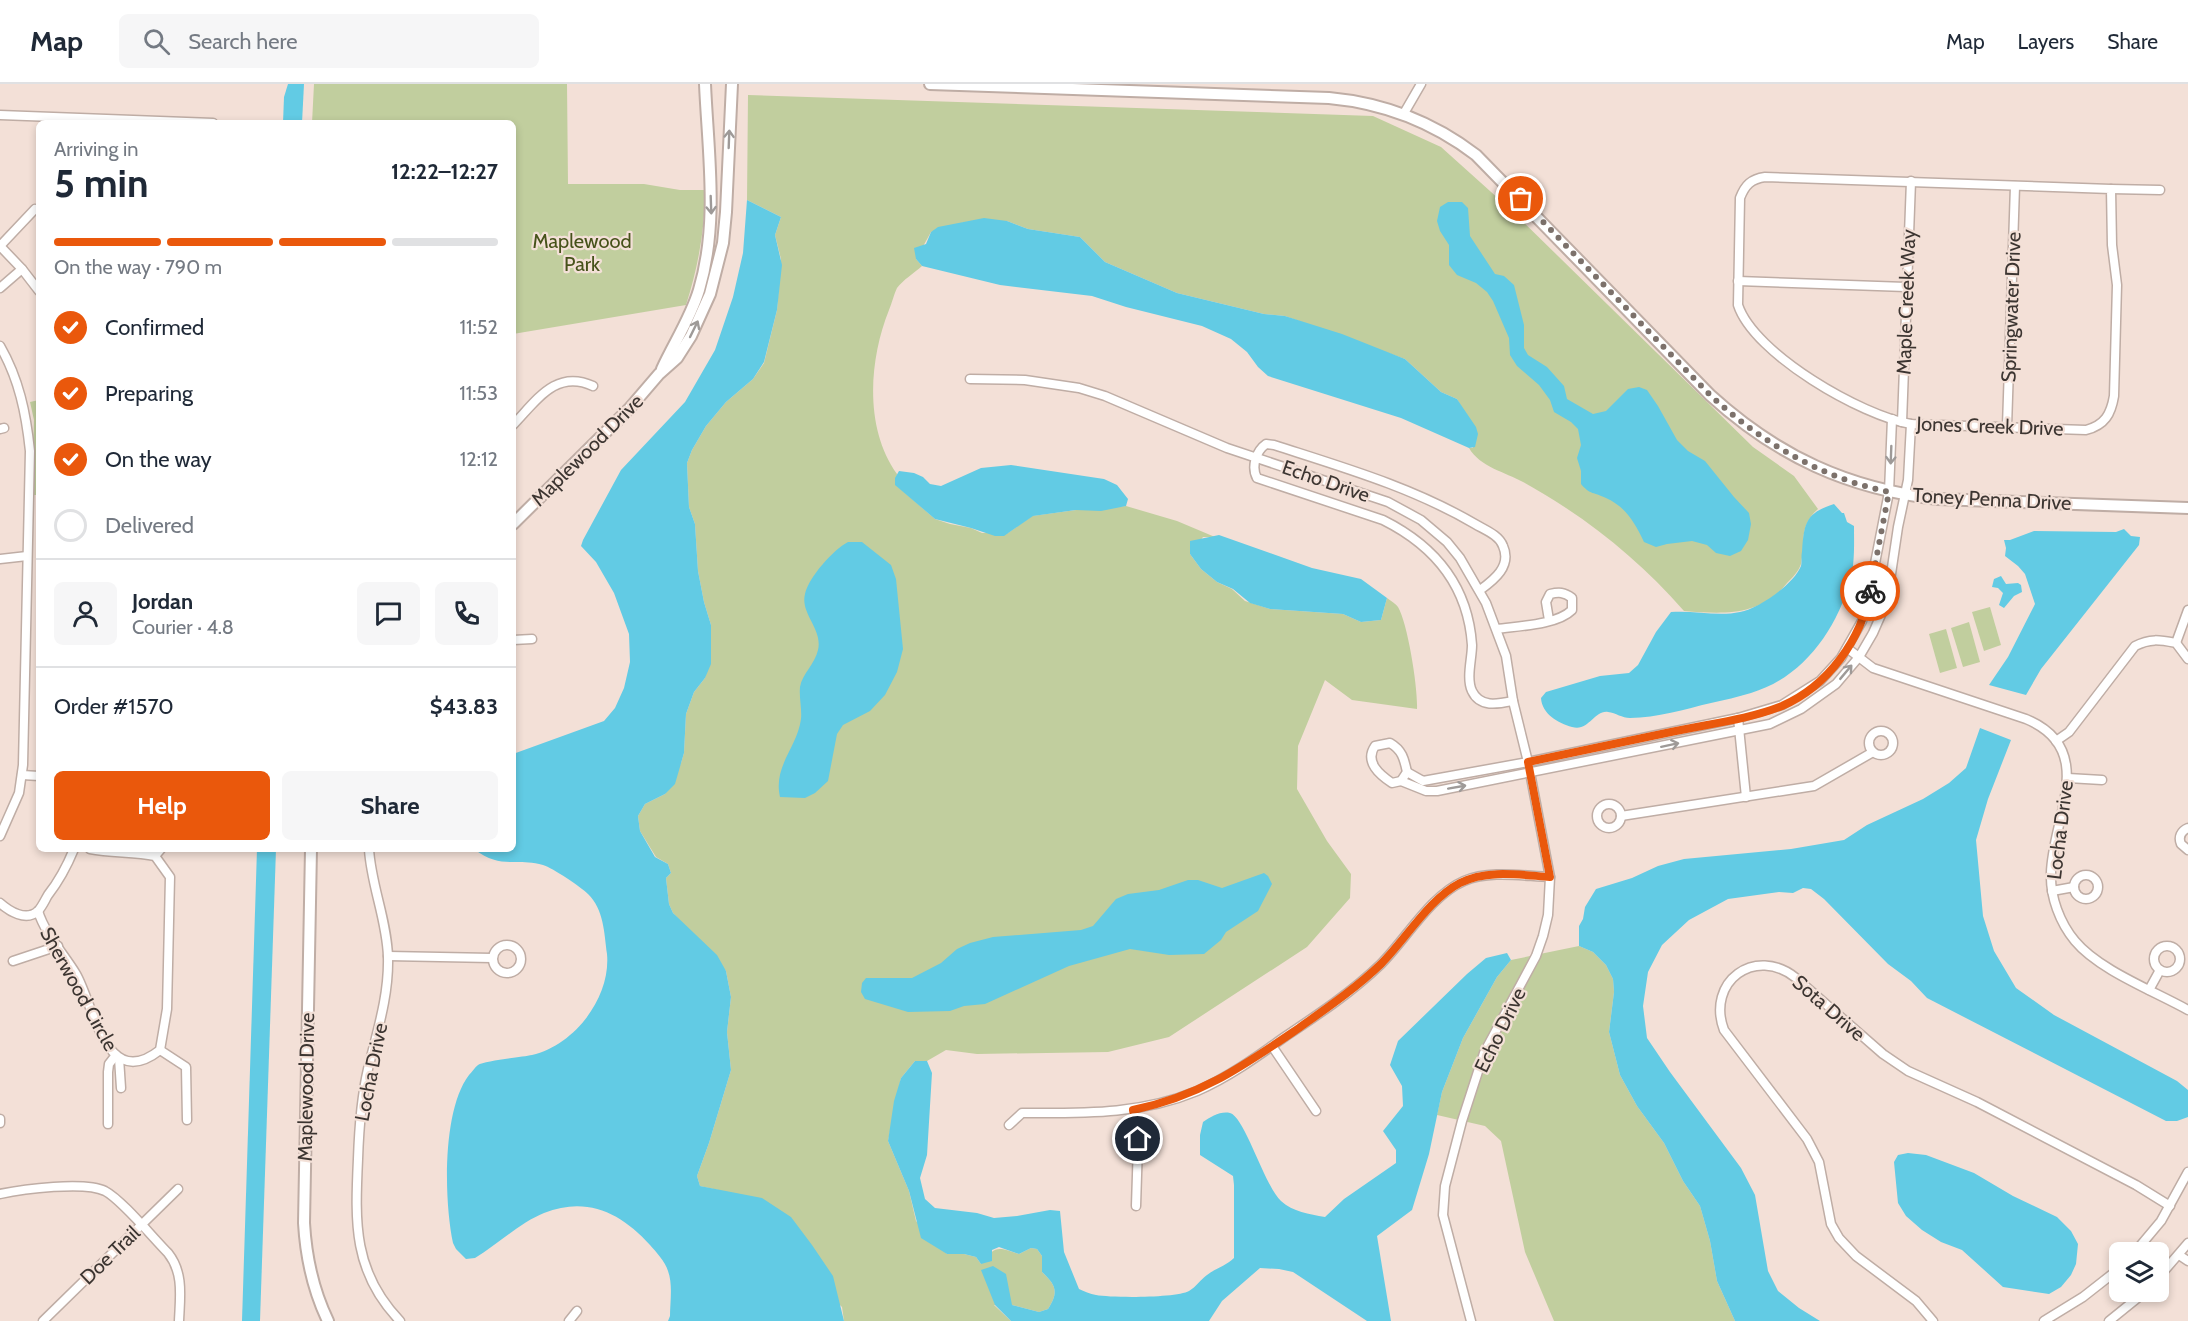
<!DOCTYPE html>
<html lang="en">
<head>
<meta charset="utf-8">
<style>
  :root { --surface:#fff; --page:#f6f6f7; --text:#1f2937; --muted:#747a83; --line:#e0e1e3; --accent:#ea580c }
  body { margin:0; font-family:Cabin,sans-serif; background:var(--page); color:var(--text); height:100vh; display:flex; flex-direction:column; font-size:22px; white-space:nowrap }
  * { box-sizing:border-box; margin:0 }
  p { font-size:20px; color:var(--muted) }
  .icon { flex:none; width:33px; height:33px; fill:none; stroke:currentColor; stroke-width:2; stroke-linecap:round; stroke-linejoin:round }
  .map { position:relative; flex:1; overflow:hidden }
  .panel { position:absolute; left:36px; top:36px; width:480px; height:732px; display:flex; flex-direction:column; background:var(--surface); border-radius:9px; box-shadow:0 3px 9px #0003 }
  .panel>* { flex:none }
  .controls { position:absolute; left:2109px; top:1158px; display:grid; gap:12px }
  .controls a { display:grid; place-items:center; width:60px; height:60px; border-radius:9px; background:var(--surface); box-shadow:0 3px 9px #0003; font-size:30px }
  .pin { position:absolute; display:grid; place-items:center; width:51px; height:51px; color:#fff; margin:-26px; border:3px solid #fff; border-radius:50%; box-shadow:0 2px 6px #0007 }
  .courier { position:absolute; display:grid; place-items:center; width:60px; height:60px; margin:-30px; border:4px solid #ea580c; border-radius:50%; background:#fff; color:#222; box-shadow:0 2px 8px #0007 }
  .head em { font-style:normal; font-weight:800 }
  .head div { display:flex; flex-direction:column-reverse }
  .head { display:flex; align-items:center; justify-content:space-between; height:102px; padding:0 18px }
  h1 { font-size:39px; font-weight:800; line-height:45px }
  .bar { display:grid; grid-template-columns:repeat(4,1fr); gap:9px 6px; align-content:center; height:72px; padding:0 18px }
  .bar i { height:8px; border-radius:4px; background:var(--line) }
  .bar .on { background:var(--accent) }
  .bar p { grid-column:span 4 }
  .line { display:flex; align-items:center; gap:15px; padding:0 18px; border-top:2px solid var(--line) }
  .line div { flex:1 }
  .round { display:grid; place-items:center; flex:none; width:63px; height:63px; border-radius:9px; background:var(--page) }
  ol { padding:0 18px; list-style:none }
  li { display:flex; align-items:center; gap:18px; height:66px }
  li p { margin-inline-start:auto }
  li .icon { padding:6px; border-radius:50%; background:var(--accent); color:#fff; stroke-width:4 }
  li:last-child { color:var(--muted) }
  li i { width:33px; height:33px; border:3px solid var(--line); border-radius:50% }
  .cta { display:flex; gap:12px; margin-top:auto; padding:12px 18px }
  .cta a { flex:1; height:69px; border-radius:9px; background:var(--accent); color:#fff; font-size:24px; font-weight:800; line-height:69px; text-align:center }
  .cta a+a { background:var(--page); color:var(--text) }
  header { display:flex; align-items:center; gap:36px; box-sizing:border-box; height:84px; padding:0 30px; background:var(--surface); border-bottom:2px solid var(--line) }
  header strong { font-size:28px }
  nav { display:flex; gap:33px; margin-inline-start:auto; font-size:21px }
  .search { width:420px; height:54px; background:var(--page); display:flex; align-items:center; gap:15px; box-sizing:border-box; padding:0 21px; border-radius:9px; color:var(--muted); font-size:22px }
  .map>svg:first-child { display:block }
  .green { fill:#c1ce9e }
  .water { fill:#62cbe4 }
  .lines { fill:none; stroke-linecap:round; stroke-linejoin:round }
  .minor-casing { stroke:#bfada5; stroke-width:11 }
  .tertiary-casing { stroke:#bfada5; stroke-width:14 }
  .minor { stroke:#fff; stroke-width:8 }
  .tertiary { stroke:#fff; stroke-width:10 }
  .oneway { stroke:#9e9a98 }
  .done { stroke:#7c716b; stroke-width:6; stroke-dasharray:0 10.8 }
  .route { stroke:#ea580c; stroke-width:8 }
  .labels { text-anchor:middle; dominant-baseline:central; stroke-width:4.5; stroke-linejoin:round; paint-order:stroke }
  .park-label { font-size:20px; fill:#46521a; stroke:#f3e0d7 }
  .street-label { font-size:20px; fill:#3c3531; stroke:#f3e0d7 }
</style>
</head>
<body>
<header>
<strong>Map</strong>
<div class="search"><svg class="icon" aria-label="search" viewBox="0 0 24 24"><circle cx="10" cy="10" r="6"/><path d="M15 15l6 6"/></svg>Search here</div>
<nav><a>Map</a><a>Layers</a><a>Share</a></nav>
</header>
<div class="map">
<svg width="2188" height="1237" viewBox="0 0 2188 1237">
  <rect width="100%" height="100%" fill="#f3e0d7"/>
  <g class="green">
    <path d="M314 0H567L568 100H644L680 106H705C705 146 698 183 686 221L513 250V39H312Z"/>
    <path d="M748 11 1373 32 1441 63 1510 125 1753 363 1794 392 1818 425C1798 443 1806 457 1801 480 1799 487 1792 494 1787 499 1760 533 1723 530 1684 527 1649 487 1610 453 1566 424 1552 415 1537 406 1523 398 1505 388 1480 383 1469 364H1473L1465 329 1457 315 1441 308 1405 275 1285 232 1264 230 1177 209 1105 178 1080 153 1028 145 1007 137 965 138 931 148 916 175 922 182C914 189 903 196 897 204 894 210 892 219 889 226 869 276 864 344 897 390L896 401 935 435 950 440 971 444 982 449H1008L1032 432 1076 426 1126 422 1177 437 1215 453H1203L1190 470 1201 485 1217 498 1232 505 1245 517 1270 525 1343 530 1361 538 1381 536 1387 514C1391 517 1396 520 1398 523 1408 540 1418 605 1417 625L1352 616 1325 596 1298 662 1297 705 1327 757 1351 790 1350 814 1307 863 1169 953 1108 968 977 970 946 966 927 977H915L901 994 888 1057 909 1107 916 1137 947 1170H964L976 1173 981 1180C996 1161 997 1163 1019 1170L1031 1164 1037 1165 1042 1172V1188C1056 1201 1059 1208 1048 1225L1039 1228 1012 1221H994L1011 1237H844L842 1223 718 1106 700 1102 697 1092 709 1059 731 986 727 948 731 913 726 887 673 829 669 820 666 794 671 789 668 780 656 773 640 747 638 732 645 720 665 710 681 679 684 669 686 630 694 608 705 594 711 541 704 518 698 487 695 440 689 423 687 379 692 366 706 342 726 318 753 295 764 279 777 226 781 175 775 151 781 133 747 116Z"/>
    <polygon points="39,316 39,411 32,411 34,336 30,318"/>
    <polygon points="1990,523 2001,561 1984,567 1972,528"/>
    <polygon points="1969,538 1980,578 1963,583 1951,544"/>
    <polygon points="1946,545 1957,584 1940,589 1929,550"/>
    <polygon points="1579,862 1593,868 1606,881 1613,895 1614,908 1609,948 1620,991 1637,1022 1664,1059 1683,1097 1700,1122 1710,1157 1717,1197 1735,1237 1554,1237 1525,1168 1501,1057 1485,1042 1437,1031 1442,1008 1463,954 1497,893 1511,876"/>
  </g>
  <g class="water">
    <polygon points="288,0 304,0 302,39 283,39 284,13"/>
    <path d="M747 116 781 133 775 151 782 181 777 226 764 278 753 295 726 318 706 342 692 366 687 379 689 423 695 440 698 487 704 518 711 541V580L705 594 694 608 686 630 684 669 675 700 665 710 645 720 638 732 640 747 655 773 668 780 671 789 666 794 669 820 673 829 717 871 726 887 731 913 727 948 731 986 709 1059 697 1092 700 1102 762 1114 791 1133 812 1161 833 1192 844 1237H668L670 1232C670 1219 673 1200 668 1187 665 1177 656 1168 650 1161 621 1129 587 1112 544 1129 521 1138 497 1161 475 1174L466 1175 456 1165 453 1159C444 1117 442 1026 469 991 472 988 475 983 478 981 484 977 522 973 532 971 575 961 611 913 607 870 604 848 604 826 588 810 581 803 553 784 543 781 514 773 501 786 474 765H513V670L604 637 615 624 624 604 630 578 629 550 614 509 596 478 581 462 583 456 621 386 685 318 715 266 733 213 743 169Z"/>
    <path d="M1448 118H1462L1468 124 1470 152 1495 190 1504 192 1514 201 1524 241V264L1528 271 1547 283 1564 302 1567 315 1593 330 1606 327 1628 305 1639 303 1647 306 1658 322 1677 356 1688 367 1705 377 1734 413 1749 429 1751 440 1748 456 1741 467 1730 472 1716 469 1707 461 1692 457 1667 460 1656 463 1644 458C1635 439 1626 423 1606 414 1594 408 1590 411 1581 400V387L1577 374 1581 361 1578 345 1571 338 1554 328 1550 316 1539 301 1517 282 1510 271 1509 254 1493 217 1487 208 1476 199 1457 191 1449 181V161L1440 147 1437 137 1440 123Z"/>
    <polygon points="984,134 1007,137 1028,145 1080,153 1105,178 1177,209 1264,230 1285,232 1342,250 1405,275 1441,308 1457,315 1476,343 1478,350 1475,363 1469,364 1401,334 1268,292 1258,283 1247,268 1231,255 1202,242 1126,223 1092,212 1000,201 922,182 916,175 914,164 926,160 931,148 938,143"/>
    <polygon points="1011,381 1104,395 1117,401 1128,415 1126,422 1101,427 1076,426 1033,432 1004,452 995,452 971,444 935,435 895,401 895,394 899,387 914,389 923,393 930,400 941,402 981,384"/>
    <path d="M1834 420 1842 429H1844L1847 438 1854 442C1854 460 1855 480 1850 497 1836 547 1802 594 1751 609 1738 613 1724 616 1711 619 1685 625 1657 634 1630 634 1622 634 1616 629 1608 628 1594 626 1589 648 1572 643 1558 639 1542 630 1541 614L1546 608 1600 592 1629 589 1638 581 1656 548 1671 528C1693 526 1718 533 1740 528 1758 525 1794 500 1801 482 1802 478 1801 472 1802 468 1804 440 1805 429 1834 420Z"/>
    <polygon points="2124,445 2131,452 2140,453 2139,461 2041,585 2026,611 1989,601 2008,573 2035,520 2025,490 2018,482 2005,472 2006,464 2004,456 2010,456 2034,447 2116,448"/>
    <polygon points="1219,451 1312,484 1361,495 1387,514 1381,536 1361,538 1343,530 1270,525 1250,519 1233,505 1217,498 1201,485 1190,470 1190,457"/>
    <path d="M848 458H862L891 481 896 495 903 565 897 588 885 611 870 627 843 641 837 650 828 697 815 709 805 714 780 713C773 682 797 664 801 635 802 625 799 614 800 603 802 590 815 580 818 566 823 545 800 530 805 510 809 493 833 466 848 458Z"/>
    <polygon points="2001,492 2006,500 2018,499 2021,501 2022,508 2014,512 2004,524 1999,521 2003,509 1998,504 1992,503 1994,495"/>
    <polygon points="1980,644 2011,656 1988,715 1976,756 1983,832 1994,867 2016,904 2054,931 2177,997 2188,1006 2188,1033 2177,1037 2166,1037 1927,914 1911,897 1888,880 1824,815 1811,805 1803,804 1793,809 1779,808 1728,815 1689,836 1662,861 1648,888 1643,922 1647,954 1670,988 1741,1084 1755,1111 1768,1187 1778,1207 1799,1224 1820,1237 1735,1237 1717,1197 1710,1157 1700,1122 1683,1097 1664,1059 1637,1022 1620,991 1609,948 1614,908 1613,895 1606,881 1593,868 1579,862 1579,842 1583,835 1585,823 1596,805 1632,794 1658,782 1684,775 1791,765 1844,756 1867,741 1923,715 1949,699 1966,684"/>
    <polygon points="257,765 276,765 260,1237 242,1237"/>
    <polygon points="1264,789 1268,792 1272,800 1258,827 1226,848 1221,856 1204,870 1169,871 1130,865 1069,882 985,920 964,922 950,927 908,928 865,915 861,908 862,899 866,894 912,894 941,879 957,865 970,859 993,853 1081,846 1093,842 1116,815 1128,810 1159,806 1188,796 1198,796 1222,804"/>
    <path d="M1507 869 1511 876 1497 893 1463 954 1442 1008 1429 1070 1412 1126 1377 1152 1391 1237H1367L1293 1188 1279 1185 1260 1184 1222 1217 1209 1237H1011L995 1221 981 1186 993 1182 1006 1190 1012 1221 1039 1228 1048 1225C1059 1208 1056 1201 1042 1188V1172L1037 1165 1031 1164 1019 1170 999 1163 992 1166V1177L981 1180 976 1173 964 1170H947L921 1154 909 1107 888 1057 894 1017 901 994 915 977H927L932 989 927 1071 920 1094 925 1115 935 1124 977 1129 994 1134 1017 1132 1050 1126 1060 1127 1064 1168 1079 1205C1084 1207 1090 1210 1096 1211 1112 1214 1177 1214 1189 1207 1196 1203 1201 1195 1207 1191 1216 1184 1226 1182 1234 1174V1101L1233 1092 1200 1071V1051L1203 1038C1211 1033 1220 1027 1230 1029 1245 1033 1264 1101 1281 1117 1293 1128 1309 1130 1325 1133L1344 1115 1396 1079V1066L1383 1047 1403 1022 1402 1002 1390 981 1398 957 1467 890 1486 874Z"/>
    <polygon points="1908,1069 1926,1071 1974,1089 2013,1112 2057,1133 2071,1147 2078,1160 2076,1180 2071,1191 2061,1203 2049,1210 2003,1203 1962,1166 1941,1158 1922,1146 1906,1132 1898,1119 1894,1078 1898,1071"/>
  </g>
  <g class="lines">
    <g class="minor-casing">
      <g id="minor">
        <polyline points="0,31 213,39"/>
        <polyline points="1403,31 1421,0"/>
        <path d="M1765 93 2111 105 2112 161 2117 201 2114 312C2111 330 2105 341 2086 346L1911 340C1862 332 1754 270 1738 221L1740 114C1745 101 1751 95 1765 93Z"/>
        <polyline points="2111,105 2160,106"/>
        <polyline points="0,162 22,185 39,207"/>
        <polyline points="0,162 35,125"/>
        <polyline points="1738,197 1906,203"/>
        <polyline points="0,204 22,185"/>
        <path d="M0 262C19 295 26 329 30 367L23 681 19 709 0 752"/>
        <polyline points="970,295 1025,296 1079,304 1105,312 1227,364 1388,418 1421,436 1447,458 1460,474 1486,519 1506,572 1513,617 1528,678 1550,793 1548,831 1543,852 1536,872 1484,969 1462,1037 1445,1102 1443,1131 1471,1237"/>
        <polyline points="1902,338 1911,97"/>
        <path d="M513 341C537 316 556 285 593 302"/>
        <polyline points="2007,343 2015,102"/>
        <polyline points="0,345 4,344"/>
        <polyline points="0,475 27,472"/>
        <path d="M1480 506C1494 496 1512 482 1503 462 1499 451 1485 446 1475 440 1412 403 1342 383 1274 361L1266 360C1256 367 1251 383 1257 394L1383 436C1435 462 1468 502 1472 561 1472 575 1466 594 1472 607 1480 624 1498 620 1513 617"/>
        <path d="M1497 545C1518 542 1557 541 1572 526V514C1564 508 1559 508 1550 510L1546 518 1549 536"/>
        <polyline points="513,556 532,555"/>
        <polyline points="2176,559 2188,526"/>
        <path d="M1847 564 1873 584 2026 635C2099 665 2052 735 2051 789 2050 813 2060 839 2075 857 2099 886 2154 907 2188 926"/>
        <polyline points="1738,634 1746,713"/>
        <circle cx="1881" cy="659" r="12"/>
        <path d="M2056 657 2069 648 2135 562C2150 554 2160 556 2176 559L2188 575"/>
        <path d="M1390 659C1402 666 1404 674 1407 688L1401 697 1392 699C1380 691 1364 678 1375 662Z"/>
        <polyline points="1407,688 1423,697 1528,678 1738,634 1782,621 1820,597 1841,574 1862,537 1867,520 1889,408 1892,335"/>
        <polyline points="22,691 39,692"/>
        <polyline points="2068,694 2102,696"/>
        <polyline points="1401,697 1426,707 1437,707 1770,640 1801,625 1836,600 1859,573 1873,549 1887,517 1898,443 1908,396 1911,340"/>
        <circle cx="1609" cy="732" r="12"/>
        <polyline points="1621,732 1814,702 1873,668"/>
        <path d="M2188 744C2181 747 2178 753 2181 760L2188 766"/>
        <path d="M369 765C371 801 387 836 388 873 389 912 377 948 368 985 361 1015 359 1045 358 1075 355 1139 353 1188 400 1237"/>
        <polyline points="155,772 161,765"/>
        <circle cx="2086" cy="803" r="12"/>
        <polyline points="2052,807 2074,803"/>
        <path d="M0 819C9 827 26 838 38 827 42 823 45 816 48 811 59 797 67 782 74 765"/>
        <path d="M38 827C45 850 64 870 76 890 94 921 105 1009 160 966L167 925 170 793 155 772C133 768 112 769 90 765"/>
        <circle cx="507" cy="875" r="14"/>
        <circle cx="2167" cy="875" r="13"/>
        <polyline points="388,872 492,874"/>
        <polyline points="13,877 58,862"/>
        <polyline points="2149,906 2160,886"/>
        <polyline points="1272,962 1316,1027"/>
        <polyline points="160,966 186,983 187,1036"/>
        <polyline points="119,974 121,1004"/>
        <polyline points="1133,1026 1138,1060 1136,1122"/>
        <polyline points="0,1035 0,1039"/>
        <polyline points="108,1040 108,988 109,980 116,971"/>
        <path d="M1009 1041 1022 1029C1082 1029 1140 1031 1197 1007 1229 993 1258 972 1286 952 1319 930 1352 908 1381 880 1406 855 1431 811 1464 797 1490 786 1522 792 1550 793"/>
        <path d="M0 1110C23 1105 85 1097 105 1107 122 1116 153 1154 168 1169 184 1189 180 1213 179 1237"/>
        <polyline points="2135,1168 2161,1137 2188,1088"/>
        <polyline points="2179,1171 2188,1177"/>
        <polyline points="2158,1194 2188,1159"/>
        <polyline points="43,1237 178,1105"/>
        <polyline points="569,1237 577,1227"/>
        <path d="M1933 1237 1916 1217 1856 1172 1839 1154 1831 1140 1819 1078 1807 1055 1724 946C1706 898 1755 861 1796 894L1883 970 1908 987 1977 1018 2136 1101 2170 1122"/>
        <polyline points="2044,1237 2083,1213 2120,1184"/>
        <polyline points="2109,1237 2145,1208"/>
      </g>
    </g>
    <g class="tertiary-casing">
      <g id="tertiary">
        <path d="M930 0 1329 14C1383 19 1433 38 1476 71L1710 311C1777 372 1848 405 1938 415L2188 424"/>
        <path d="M662 285C674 259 691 233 699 206 719 139 708 69 705 0"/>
        <polyline points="513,440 629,325 659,290 677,274 691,252 710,210 723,159 726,128 732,0"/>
        <path d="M311 765 304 1139C306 1173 313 1206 328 1237"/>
      </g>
    </g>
    <use href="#minor" class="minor"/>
    <use href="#tertiary" class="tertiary"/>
  </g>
  <defs><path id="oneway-shaft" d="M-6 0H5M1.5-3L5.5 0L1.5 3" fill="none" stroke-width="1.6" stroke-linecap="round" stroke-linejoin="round" transform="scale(1.5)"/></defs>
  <g class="oneway">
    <use href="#oneway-shaft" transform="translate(729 55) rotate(-88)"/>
    <use href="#oneway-shaft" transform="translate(711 121) rotate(88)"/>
    <use href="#oneway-shaft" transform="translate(694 245) rotate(-64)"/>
    <use href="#oneway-shaft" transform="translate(1891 371) rotate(92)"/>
    <use href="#oneway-shaft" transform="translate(1846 588) rotate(-50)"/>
    <use href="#oneway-shaft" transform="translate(1670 661) rotate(-12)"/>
    <use href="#oneway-shaft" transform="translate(1457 703) rotate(-10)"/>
  </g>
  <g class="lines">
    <path class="done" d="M1521 115 1710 311C1761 358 1821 394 1889 408L1870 507"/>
    <path class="route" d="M1138 1055 1133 1026C1201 1012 1243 982 1299 944 1327 924 1356 904 1381 880 1406 855 1429 815 1460 799 1487 785 1521 791 1550 793L1528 678C1575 668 1623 658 1671 648 1707 640 1747 636 1782 622 1828 602 1862 555 1870 507"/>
  </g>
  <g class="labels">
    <g class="park-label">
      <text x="582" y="157">Maplewood<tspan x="582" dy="23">Park</tspan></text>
    </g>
    <g class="street-label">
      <text transform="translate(1906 218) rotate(-88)">Maple Creek Way</text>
      <text transform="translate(2011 223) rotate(-88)">Springwater Drive</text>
      <text transform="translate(1990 342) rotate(2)">Jones Creek Drive</text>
      <text transform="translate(587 366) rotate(-45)">Maplewood Drive</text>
      <text transform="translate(1326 397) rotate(19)">Echo Drive</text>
      <text transform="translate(1992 415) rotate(3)">Toney Penna Drive</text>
      <text transform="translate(2060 746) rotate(-83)">Locha Drive</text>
      <text transform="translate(79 905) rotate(61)">Sherwood Circle</text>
      <text transform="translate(1829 924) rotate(41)">Sota Drive</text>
      <text transform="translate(1500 946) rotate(-64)">Echo Drive</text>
      <text transform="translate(371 988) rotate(-79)">Locha Drive</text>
      <text transform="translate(306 1003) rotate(-89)">Maplewood Drive</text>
      <text transform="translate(110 1171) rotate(-44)">Doe Trail</text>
    </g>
  </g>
</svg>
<div class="controls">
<a><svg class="icon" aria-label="layers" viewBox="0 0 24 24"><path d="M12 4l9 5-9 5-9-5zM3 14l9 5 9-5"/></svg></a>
</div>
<div class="pin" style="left:1521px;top:115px;background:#ea580c"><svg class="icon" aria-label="bag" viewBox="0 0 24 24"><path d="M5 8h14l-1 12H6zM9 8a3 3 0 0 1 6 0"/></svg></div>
<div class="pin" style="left:1138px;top:1055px;background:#1f2937"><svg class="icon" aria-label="home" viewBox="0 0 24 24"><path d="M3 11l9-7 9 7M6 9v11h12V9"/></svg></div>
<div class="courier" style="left:1870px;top:507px"><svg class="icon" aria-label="bike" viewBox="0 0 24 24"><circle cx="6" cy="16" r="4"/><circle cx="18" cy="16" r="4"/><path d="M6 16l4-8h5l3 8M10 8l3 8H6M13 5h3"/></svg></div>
<section class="panel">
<div class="head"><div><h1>5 min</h1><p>Arriving in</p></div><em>12:22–12:27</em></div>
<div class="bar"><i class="on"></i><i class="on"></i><i class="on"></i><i></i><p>On the way · 790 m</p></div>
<ol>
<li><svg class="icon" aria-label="check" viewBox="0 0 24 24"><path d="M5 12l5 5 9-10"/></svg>Confirmed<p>11:52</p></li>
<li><svg class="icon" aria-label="check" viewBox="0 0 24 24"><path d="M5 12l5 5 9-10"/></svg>Preparing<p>11:53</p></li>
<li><svg class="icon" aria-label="check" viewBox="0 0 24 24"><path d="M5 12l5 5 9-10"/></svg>On the way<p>12:12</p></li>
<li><i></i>Delivered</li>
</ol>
<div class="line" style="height:108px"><a class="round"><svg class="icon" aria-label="person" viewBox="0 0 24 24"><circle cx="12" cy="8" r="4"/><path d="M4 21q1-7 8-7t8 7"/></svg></a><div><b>Jordan</b><p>Courier · 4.8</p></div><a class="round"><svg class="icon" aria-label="chat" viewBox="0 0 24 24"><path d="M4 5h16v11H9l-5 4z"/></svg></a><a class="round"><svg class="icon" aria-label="phone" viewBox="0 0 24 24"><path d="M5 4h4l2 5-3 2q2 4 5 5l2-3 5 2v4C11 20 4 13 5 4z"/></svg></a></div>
<div class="line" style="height:78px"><div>Order #1570</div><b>$43.83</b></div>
<div class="cta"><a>Help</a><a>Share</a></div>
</section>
</div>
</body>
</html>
